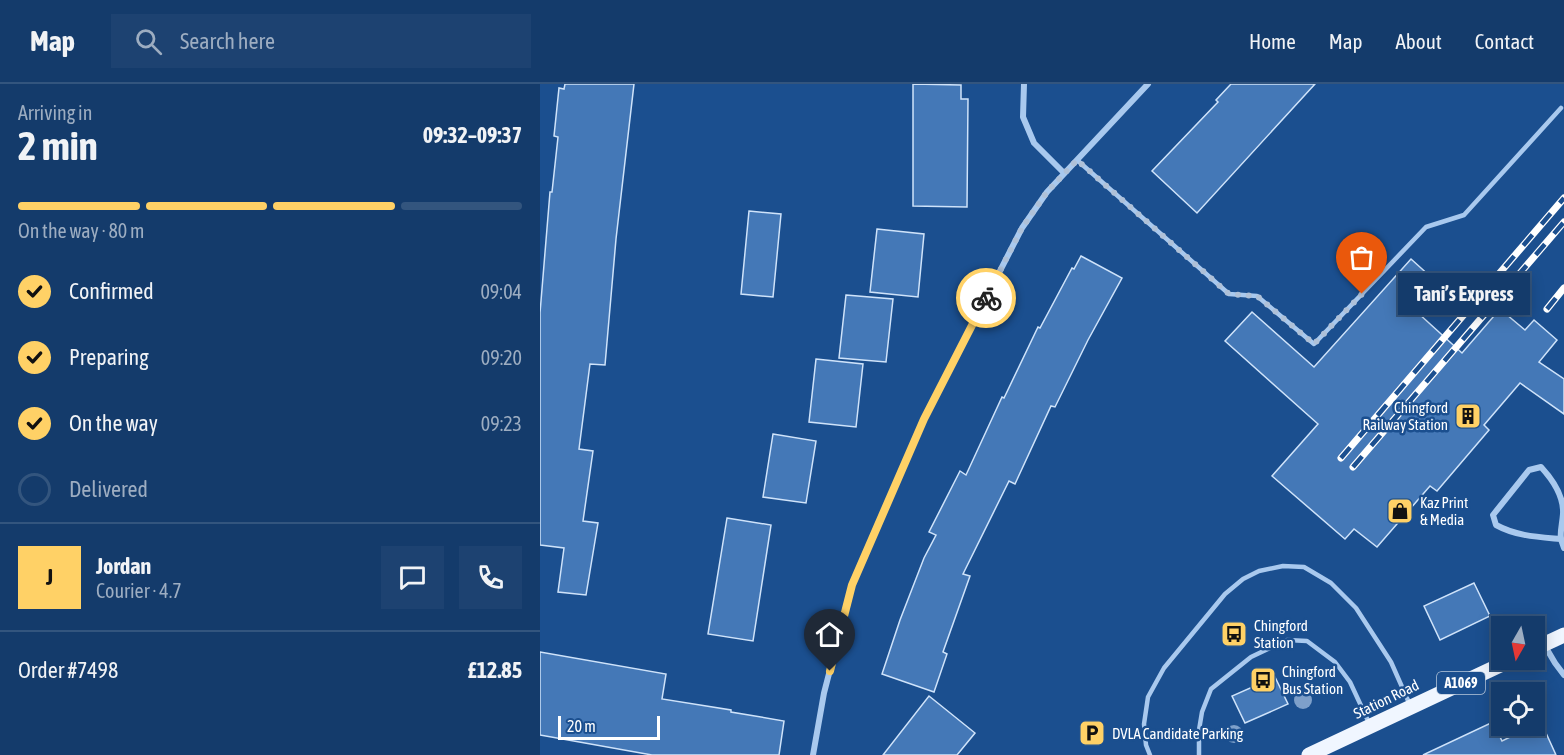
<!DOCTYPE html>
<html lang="en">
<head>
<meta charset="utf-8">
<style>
  :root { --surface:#143b6b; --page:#1d4271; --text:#f1f3f6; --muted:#9dadc1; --line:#33557e; --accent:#ffd166 }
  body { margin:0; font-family:"Asap Condensed",sans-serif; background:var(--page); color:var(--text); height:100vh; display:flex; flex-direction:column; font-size:22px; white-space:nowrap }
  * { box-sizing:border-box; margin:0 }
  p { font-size:20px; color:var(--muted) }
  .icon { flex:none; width:33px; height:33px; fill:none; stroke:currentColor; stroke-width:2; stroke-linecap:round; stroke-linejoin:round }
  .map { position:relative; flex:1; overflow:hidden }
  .side { display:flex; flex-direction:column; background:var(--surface); width:540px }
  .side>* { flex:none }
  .needle { width:39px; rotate:189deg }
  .tools { position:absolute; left:951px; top:532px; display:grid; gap:12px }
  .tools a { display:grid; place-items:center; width:54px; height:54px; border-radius:0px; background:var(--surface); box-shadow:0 3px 15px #0003,0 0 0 2px var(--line); font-size:30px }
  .scale { position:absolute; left:18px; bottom:15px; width:102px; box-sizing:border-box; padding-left:6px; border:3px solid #fff; border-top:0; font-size:16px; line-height:21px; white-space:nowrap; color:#fff; -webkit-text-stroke:4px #1b4f8f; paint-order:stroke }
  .pin { position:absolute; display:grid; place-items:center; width:51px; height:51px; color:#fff; margin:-62px -26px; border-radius:50% 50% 50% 0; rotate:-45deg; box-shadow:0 0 6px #0007 }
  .pin .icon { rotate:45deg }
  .courier { position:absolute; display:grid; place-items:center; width:60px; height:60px; margin:-30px; border:4px solid #ffd166; border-radius:50%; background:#fff; color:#222; box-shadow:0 2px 8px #0007 }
  .bubble { position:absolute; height:42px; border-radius:0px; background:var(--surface); box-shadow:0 3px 15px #0003,0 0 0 2px var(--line); font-size:20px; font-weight:700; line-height:42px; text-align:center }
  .summary em { font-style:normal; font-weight:700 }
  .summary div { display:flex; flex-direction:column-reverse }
  .summary { display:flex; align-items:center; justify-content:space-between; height:102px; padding:0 18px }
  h1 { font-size:39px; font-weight:700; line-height:45px }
  .bar { display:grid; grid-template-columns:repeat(4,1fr); gap:9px 6px; align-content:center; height:72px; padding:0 18px }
  .bar i { height:8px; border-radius:4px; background:var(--line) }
  .bar .active { background:var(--accent) }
  .bar p { grid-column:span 4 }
  .line { display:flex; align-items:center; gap:15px; padding:0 18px; border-top:2px solid var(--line) }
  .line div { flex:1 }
  .round { display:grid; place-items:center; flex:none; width:63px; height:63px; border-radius:0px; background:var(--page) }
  ol { padding:0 18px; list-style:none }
  li { display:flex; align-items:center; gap:18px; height:66px }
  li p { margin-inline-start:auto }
  li .icon { padding:6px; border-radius:50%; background:var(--accent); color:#111; stroke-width:4 }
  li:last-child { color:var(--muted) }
  li i { width:33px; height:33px; border:3px solid var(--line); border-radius:50% }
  header { display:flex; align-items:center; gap:36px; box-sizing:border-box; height:84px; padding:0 30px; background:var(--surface); border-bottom:2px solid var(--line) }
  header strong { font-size:28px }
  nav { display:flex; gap:33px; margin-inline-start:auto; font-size:21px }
  .search { width:420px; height:54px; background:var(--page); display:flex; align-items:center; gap:15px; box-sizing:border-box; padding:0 21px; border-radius:0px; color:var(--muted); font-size:22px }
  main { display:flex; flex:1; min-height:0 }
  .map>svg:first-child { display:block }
  .building { fill:#4478b7; stroke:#cfe3fa; stroke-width:1.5 }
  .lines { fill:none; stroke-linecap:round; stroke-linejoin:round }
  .lane { stroke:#a9c9ee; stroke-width:4.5 }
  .street { stroke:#a9c9ee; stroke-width:6 }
  .primary { stroke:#f0f6ff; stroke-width:15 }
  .rail-casing { stroke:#fff; stroke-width:7 }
  .rail { stroke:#1b4f8f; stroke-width:4.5; stroke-dasharray:14; stroke-linecap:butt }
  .tree { fill:#7ea0ca }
  .done { stroke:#afc1d8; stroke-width:6; stroke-dasharray:0 10.8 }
  .route { stroke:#ffd166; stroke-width:8 }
  .labels { text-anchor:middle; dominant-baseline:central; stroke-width:5; stroke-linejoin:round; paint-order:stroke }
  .shield { fill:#1b4f8f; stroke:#bbcadd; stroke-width:1.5 }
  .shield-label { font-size:14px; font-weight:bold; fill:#fff }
  .poi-label { font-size:15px; fill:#fff; stroke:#1b4f8f; text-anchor:start }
  .street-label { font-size:15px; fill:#fff; stroke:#1b4f8f }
</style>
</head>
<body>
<header>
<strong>Map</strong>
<div class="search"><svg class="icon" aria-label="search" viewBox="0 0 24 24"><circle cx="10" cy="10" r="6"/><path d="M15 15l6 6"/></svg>Search here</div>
<nav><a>Home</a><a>Map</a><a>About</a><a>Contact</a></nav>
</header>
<main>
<section class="side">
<div class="summary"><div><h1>2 min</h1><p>Arriving in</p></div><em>09:32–09:37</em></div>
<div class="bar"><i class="active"></i><i class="active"></i><i class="active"></i><i></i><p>On the way · 80 m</p></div>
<ol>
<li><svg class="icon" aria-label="check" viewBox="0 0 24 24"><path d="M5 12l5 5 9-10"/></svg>Confirmed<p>09:04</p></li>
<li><svg class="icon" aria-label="check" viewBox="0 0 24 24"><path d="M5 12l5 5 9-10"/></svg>Preparing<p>09:20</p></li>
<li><svg class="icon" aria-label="check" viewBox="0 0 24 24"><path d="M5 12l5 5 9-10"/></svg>On the way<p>09:23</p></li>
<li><i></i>Delivered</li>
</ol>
<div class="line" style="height:108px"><b class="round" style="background:var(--accent);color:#111">J</b><div><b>Jordan</b><p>Courier · 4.7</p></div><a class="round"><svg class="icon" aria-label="chat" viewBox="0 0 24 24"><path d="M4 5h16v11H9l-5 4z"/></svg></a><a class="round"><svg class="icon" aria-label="phone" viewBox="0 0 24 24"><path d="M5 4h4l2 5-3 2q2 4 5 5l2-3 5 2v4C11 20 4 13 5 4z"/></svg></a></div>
<div class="line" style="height:78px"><div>Order #7498</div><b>£12.85</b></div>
</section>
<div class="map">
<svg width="1024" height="671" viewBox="0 0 1024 671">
  <rect width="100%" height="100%" fill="#1b4f8f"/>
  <g class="building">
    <polygon points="25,0 94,0 76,155 65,281 50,280 39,365 53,367 43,437 58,439 46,511 18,508 24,464 0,461 0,229 10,108 12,108 18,53 14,52 19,4 24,5"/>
    <polygon points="373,0 421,1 421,15 428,15 427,123 373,122"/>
    <polygon points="691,0 775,0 657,129 612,87 678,18 676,16"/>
    <polygon points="209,127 241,130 233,213 201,210"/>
    <polygon points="337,145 384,150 378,213 330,208"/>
    <polygon points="541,172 582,194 548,256 515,323 511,322 475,400 469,397 423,490 430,492 403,568 407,570 394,608 342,590 360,536 384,474 396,451 389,448 420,387 426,391 462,313 464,314 498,243 500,244 532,184 534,185"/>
    <polygon points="871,175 902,203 878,229 922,269 960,225 985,246 994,236 1017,256 999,278 1024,295 1024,330 980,299 944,341 949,346 897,407 890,402 837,463 814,445 805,455 732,392 778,340 685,257 712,228 774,283"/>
    <polygon points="306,211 353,215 346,278 299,274"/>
    <polygon points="276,275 323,280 316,343 269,338"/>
    <polygon points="233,350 276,357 266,419 223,413"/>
    <polygon points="187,434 231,441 213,557 168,550"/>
    <polygon points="934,499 950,532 900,556 884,522"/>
    <polygon points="0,568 126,590 122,615 191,626 191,628 244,637 239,671 112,671 0,651"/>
    <polygon points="735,593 748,620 705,639 692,612"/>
    <polygon points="389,612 435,649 417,671 343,671"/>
    <polygon points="953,638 962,657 1001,638 1016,671 883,671"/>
  </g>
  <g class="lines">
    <g class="lane">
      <polyline points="537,76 689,210 717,212 774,260 886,143 924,131 1021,24"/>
      <polyline points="610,671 606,661 604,640 608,613 624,584 685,510 703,495 719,487 743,482 764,483 791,499 816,524 851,578 870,621"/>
      <polyline points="659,671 659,646 662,628 671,605 711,573 747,556 767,557 795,578 810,598 830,641"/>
    </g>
    <g class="street">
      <polyline points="484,0 483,33 494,59 524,89"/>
      <path d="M1020 455C998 453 976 452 956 441L953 431 989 386 1001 383C1013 396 1024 412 1023 430 1022 444 1018 451 1024 464"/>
      <polyline points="1005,562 1015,579 1024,591"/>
      <polyline points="273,671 284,609 312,501 384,335 482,144 507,108 608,0"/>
    </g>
    <g class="primary">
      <polyline points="994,565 1024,551"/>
      <polyline points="769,671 971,576"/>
    </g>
    <g class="rail-casing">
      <g id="rail">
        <polyline points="1007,225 1024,204"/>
        <polyline points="801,374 1024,114"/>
        <polyline points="813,383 1024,138"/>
      </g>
    </g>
    <use href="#rail" class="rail"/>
  </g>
  <g class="tree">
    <circle cx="763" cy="616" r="9"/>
    <circle cx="694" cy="650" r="9"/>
  </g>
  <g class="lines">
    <polyline class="done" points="446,214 482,144 507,108 537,76 689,210 717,212 774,260 822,210"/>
    <polyline class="route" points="290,587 312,501 384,335 446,214"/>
  </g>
  <defs>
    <g id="building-square" transform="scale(1.35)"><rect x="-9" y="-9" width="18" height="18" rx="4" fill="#ffd166" stroke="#1b4f8f"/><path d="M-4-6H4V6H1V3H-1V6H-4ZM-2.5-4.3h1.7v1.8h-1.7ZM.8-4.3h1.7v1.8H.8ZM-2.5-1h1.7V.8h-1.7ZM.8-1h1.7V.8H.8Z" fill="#111"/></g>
    <g id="shop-square" transform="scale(1.35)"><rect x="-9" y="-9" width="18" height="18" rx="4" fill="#ffd166" stroke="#1b4f8f"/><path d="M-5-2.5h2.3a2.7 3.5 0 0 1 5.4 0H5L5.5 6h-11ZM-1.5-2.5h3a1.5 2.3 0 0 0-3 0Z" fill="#111"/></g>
    <g id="bus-square" transform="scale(1.35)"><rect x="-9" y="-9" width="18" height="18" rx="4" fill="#ffd166" stroke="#1b4f8f"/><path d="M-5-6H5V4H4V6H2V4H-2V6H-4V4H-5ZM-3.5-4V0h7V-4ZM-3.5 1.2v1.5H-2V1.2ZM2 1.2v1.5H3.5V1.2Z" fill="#111"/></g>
    <g id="parking-square" transform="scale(1.35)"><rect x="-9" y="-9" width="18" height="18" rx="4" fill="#ffd166" stroke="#1b4f8f"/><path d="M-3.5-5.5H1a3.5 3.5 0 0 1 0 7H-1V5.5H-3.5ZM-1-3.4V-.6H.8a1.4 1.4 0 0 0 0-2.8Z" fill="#111"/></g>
  </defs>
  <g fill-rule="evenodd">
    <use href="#building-square" x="928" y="332"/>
    <use href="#shop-square" x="860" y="427"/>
    <use href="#bus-square" x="694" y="550"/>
    <use href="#bus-square" x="723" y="596"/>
    <use href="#parking-square" x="552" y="649"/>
  </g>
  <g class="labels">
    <rect class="shield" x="897" y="588" width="48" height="22" rx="4.5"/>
    <g class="shield-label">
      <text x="921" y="599">A1069</text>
    </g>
    <g class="poi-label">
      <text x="908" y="323" text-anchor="end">Chingford<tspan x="908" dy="17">Railway Station</tspan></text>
      <text x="880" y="418">Kaz Print<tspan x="880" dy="17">&amp; Media</tspan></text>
      <text x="714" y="541">Chingford<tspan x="714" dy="17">Station</tspan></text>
      <text x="742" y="587">Chingford<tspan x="742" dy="17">Bus Station</tspan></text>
      <text x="572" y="649">DVLA Candidate Parking</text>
    </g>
    <g class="street-label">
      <text transform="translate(846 615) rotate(-26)">Station Road</text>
    </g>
  </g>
</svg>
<div class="tools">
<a><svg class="needle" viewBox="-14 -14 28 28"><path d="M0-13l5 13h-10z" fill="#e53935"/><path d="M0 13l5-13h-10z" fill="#9dadc1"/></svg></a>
<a><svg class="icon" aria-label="locate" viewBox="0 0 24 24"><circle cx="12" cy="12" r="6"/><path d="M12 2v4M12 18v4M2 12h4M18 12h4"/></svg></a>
</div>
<div class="scale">20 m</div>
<div class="pin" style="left:822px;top:210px;background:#ea580c"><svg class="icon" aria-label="bag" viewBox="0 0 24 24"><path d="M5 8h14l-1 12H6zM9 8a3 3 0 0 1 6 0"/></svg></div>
<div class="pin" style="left:290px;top:587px;background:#1f2937"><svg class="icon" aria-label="home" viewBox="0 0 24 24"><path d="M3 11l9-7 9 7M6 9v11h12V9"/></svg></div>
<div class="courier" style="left:446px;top:214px"><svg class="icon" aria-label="bike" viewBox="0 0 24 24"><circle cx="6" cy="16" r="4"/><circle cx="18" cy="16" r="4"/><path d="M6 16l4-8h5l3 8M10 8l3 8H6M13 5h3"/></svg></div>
<div class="bubble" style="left:858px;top:189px;width:132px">Tani’s Express</div>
</div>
</main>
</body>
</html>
